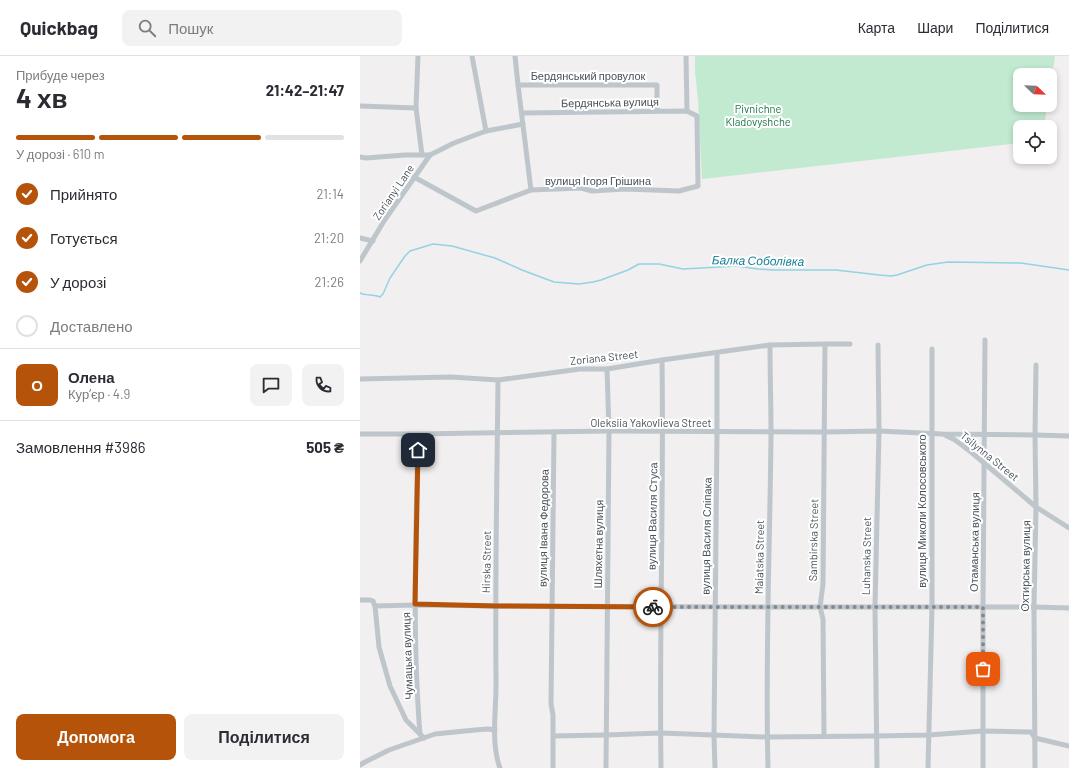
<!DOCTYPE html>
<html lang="uk">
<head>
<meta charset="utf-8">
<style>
  :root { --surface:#fff; --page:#f2f2f3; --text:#2b2b33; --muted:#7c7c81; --line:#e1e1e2; --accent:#b45309 }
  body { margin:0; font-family:Barlow,sans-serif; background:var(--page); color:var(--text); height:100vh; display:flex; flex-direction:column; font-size:15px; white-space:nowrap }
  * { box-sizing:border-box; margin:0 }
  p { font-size:13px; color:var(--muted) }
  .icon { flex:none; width:22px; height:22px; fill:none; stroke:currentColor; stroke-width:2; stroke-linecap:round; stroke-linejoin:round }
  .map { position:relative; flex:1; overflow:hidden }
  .sheet { display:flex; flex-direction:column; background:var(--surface); width:360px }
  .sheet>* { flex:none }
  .needle { width:26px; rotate:113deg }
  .buttons { position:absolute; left:653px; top:12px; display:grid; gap:8px }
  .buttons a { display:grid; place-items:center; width:44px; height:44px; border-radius:8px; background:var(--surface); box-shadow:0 2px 6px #0003; font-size:20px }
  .pin { position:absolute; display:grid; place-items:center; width:34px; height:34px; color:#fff; margin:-17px; border-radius:8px; box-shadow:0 2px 6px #0006 }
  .courier { position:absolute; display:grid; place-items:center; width:40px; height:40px; margin:-20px; border:3px solid #b45309; border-radius:50%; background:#fff; color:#222; box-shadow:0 1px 5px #0007 }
  .head em { font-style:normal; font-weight:700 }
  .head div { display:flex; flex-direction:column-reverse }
  .head { display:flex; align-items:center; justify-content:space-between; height:68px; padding:0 16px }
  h1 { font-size:26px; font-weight:700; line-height:30px }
  .bar { display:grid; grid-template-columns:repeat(4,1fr); gap:6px 4px; align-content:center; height:48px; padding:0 16px }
  .bar i { height:5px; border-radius:3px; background:var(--line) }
  .bar .selected { background:var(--accent) }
  .bar p { grid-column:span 4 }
  .line { display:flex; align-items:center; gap:10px; padding:0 16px; border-top:1px solid var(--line) }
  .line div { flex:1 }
  .round { display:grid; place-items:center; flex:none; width:42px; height:42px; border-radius:8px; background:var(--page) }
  ol { padding:0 16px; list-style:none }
  li { display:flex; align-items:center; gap:12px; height:44px }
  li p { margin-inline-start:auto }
  li .icon { padding:4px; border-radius:50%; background:var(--accent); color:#fff; stroke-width:4 }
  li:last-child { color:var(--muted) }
  li i { width:22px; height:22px; border:2px solid var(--line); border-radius:50% }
  .cta { display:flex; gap:8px; margin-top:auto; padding:8px 16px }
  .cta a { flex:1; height:46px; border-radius:8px; background:var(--accent); color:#fff; font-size:16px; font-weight:700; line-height:46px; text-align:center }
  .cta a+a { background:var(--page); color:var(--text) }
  header { display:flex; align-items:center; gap:24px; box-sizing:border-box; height:56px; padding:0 20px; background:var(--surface); border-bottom:1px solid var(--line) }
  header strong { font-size:19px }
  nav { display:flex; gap:22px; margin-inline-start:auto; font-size:14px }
  .search { width:280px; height:36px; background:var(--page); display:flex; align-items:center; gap:10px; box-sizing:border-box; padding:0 14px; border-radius:8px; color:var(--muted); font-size:15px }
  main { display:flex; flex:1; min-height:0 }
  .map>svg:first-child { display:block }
  .green { fill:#c1ead1 }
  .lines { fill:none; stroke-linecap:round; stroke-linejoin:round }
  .stream { stroke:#93d3e3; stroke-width:1.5 }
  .minor { stroke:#bec6cc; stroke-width:5 }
  .done { stroke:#83898e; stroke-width:4; stroke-dasharray:0 7.2 }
  .route { stroke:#b45309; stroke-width:5 }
  .labels { text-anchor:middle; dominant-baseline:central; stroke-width:4; stroke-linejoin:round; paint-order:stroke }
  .street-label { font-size:11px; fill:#48525a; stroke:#fff }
  .park-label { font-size:11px; fill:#20744a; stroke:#fff }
  .water-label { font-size:12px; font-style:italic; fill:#1b819b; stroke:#fff }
</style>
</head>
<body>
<header>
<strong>Quickbag</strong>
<div class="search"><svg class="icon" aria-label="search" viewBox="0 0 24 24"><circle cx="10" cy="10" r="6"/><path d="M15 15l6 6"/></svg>Пошук</div>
<nav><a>Карта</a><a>Шари</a><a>Поділитися</a></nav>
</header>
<main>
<section class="sheet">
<div class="head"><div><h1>4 хв</h1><p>Прибуде через</p></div><em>21:42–21:47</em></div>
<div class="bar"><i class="selected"></i><i class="selected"></i><i class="selected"></i><i></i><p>У дорозі · 610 m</p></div>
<ol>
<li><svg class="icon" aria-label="check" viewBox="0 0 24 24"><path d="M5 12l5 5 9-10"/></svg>Прийнято<p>21:14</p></li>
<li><svg class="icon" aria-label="check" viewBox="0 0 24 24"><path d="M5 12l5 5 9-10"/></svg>Готується<p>21:20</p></li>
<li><svg class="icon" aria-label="check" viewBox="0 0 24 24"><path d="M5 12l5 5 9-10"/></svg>У дорозі<p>21:26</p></li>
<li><i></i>Доставлено</li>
</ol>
<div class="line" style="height:72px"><b class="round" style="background:var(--accent);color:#fff">О</b><div><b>Олена</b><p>Кур’єр · 4.9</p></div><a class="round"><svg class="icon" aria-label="chat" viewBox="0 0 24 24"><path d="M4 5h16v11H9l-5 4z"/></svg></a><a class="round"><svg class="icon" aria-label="phone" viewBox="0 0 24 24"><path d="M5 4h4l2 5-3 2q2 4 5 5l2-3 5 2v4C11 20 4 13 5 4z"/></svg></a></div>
<div class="line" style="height:52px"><div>Замовлення #3986</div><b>505 ₴</b></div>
<div class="cta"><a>Допомога</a><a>Поділитися</a></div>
</section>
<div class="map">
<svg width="709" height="712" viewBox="0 0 709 712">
  <rect width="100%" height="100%" fill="#f1efef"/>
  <polygon class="green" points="335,0 695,0 690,31 690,19 660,19 660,49 687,49 684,71 660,71 660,87 342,123 338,44 335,15"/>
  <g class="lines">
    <path class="stream" d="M0 237C6 240 13 238 20 241L23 238 30 222 45 200 50 195 73 188 92 190 117 197 135 202 162 214 194 226 219 228 233 226 241 224 268 214 279 208H299L323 213 377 210 398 213 414 214H476L519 219 531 220 537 219 567 209 588 206 661 207 709 214"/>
    <g class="minor">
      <polyline points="58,0 56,52 62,99"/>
      <polyline points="112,0 126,75"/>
      <polyline points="155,0 158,29 171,134"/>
      <polyline points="326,0 327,55"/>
      <polyline points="158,29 297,29 297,55"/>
      <polyline points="0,50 56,52"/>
      <polyline points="0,101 6,102 45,99 70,99 94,87 126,75 163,68"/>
      <polyline points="54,121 116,155 171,134 221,132 232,135 265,133 319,135 338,130 337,60 327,55 162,57"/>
      <polyline points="0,182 13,185"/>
      <polyline points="0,205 24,165 70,99"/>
      <polyline points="0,323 91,321 138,324 220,313 247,313 302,304 410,289 465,288 490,288"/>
      <path d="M138 324C137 423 135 522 136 622 137 649 130 686 140 712"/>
      <polyline points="0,378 58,378 249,375 465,376 519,375 582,378 675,379 709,380"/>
      <path d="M58 378C56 478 52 579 60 678"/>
      <polyline points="585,379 595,384 611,396 676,451 709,472"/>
      <polyline points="0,544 10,544 13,545 15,550 55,549 136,550 408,551 674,551 709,552"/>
      <polyline points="15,550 19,591 30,630 46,664 64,682"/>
      <polyline points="193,680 245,679 301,677 407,681 517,680 569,679 623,675 671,676 675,682 709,690"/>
      <polyline points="464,680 463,563 460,551 463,528 465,288"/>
      <polyline points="0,709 5,706 29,694 75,678 115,674 128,673 135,674"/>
      <polyline points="193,712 193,659 191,648 194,377"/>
      <polyline points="246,712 249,375 247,313"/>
      <path d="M301 712C299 576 304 440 302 304"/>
      <polyline points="355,712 354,680 357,376 357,297"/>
      <path d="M408 712C405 601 410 489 411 378 411 348 410 319 410 289"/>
      <polyline points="517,712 515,552 519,375 518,289"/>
      <polyline points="568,712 572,551 572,293"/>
      <path d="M623 712C623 658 623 605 623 551 623 462 625 373 625 284"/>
      <polyline points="675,712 674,551 676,451 675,379 676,309"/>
    </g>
  </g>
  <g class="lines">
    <polyline class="done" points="293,551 623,551 623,613"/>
    <polyline class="route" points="58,394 55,548 136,550 293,551"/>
  </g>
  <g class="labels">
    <g class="street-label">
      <text x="228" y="19">Бердянський провулок</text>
      <text transform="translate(250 46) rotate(-1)">Бердянська вулиця</text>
      <text x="238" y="124">вулиця Ігоря Грішина</text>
      <text transform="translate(33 136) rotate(-56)">Zorianyi Lane</text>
      <text transform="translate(244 301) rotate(-6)">Zoriana Street</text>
      <text x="291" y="366">Oleksiia Yakovlieva Street</text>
      <text transform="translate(630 400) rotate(39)">Tsilynna Street</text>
      <text transform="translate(561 455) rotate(-90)">вулиця Миколи Колосовського</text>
      <text transform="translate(292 460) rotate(-89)">вулиця Василя Стуса</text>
      <text transform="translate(183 472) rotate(-89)">вулиця Івана Федорова</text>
      <text transform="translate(346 480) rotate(-89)">вулиця Василя Сліпака</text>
      <text transform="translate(453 484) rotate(-89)">Sambirska Street</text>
      <text transform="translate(614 486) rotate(-89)">Отаманська вулиця</text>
      <text transform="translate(238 488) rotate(-89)">Шляхетна вулиця</text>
      <text transform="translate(506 500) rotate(-89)">Luhanska Street</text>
      <text transform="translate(399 501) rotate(-89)">Maiatska Street</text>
      <text transform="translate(126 506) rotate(-89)">Hirska Street</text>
      <text transform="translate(665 510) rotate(-89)">Охтирська вулиця</text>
      <text transform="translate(47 600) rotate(-92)">Чумацька вулиця</text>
    </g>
    <g class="park-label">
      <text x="398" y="52">Pivnichne<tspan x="398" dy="13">Kladovyshche</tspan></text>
    </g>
    <g class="water-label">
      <text transform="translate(398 204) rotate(1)">Балка Соболівка</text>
    </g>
  </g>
</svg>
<div class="buttons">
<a><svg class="needle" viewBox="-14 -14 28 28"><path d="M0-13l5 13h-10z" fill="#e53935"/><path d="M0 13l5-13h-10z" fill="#7c7c81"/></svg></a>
<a><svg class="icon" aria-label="locate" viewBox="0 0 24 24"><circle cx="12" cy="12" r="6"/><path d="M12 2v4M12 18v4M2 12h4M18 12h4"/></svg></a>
</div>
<div class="pin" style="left:623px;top:613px;background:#ea580c"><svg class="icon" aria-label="bag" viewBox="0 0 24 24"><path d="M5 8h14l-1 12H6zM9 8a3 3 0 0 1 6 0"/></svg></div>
<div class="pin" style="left:58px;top:394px;background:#1f2937"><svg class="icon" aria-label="home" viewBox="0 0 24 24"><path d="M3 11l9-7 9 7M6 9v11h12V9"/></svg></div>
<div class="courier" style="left:293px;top:551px"><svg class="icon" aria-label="bike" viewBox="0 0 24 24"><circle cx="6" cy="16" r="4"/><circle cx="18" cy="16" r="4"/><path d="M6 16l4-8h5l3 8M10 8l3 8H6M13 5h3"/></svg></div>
</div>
</main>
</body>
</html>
